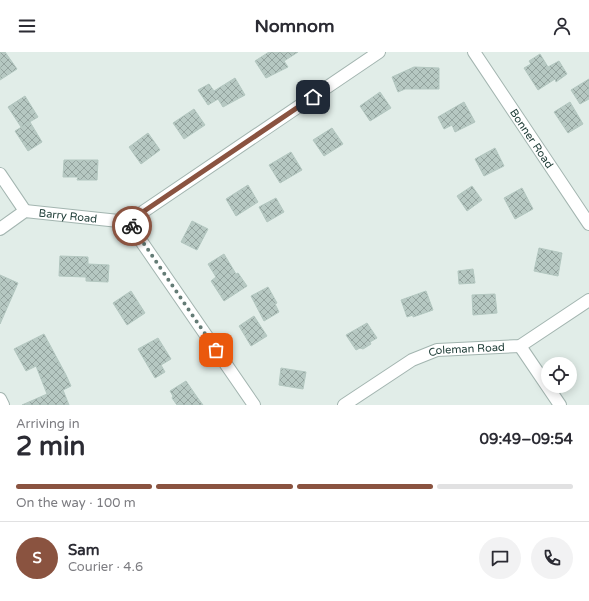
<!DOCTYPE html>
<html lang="en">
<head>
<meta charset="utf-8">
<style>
  :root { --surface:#fff; --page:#f2f2f3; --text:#2b2b33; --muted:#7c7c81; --line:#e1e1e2; --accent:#8a5340 }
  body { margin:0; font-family:"Varela Round",sans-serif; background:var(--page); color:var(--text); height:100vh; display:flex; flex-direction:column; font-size:15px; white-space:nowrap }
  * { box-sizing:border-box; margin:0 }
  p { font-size:13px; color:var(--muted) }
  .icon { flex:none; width:22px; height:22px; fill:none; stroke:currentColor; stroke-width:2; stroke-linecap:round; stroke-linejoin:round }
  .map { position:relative; height:353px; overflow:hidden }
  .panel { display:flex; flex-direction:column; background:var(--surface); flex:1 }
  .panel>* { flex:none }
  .tools { position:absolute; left:541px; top:305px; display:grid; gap:8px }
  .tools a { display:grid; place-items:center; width:36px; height:36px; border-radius:50%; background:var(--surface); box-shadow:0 2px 10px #0003; font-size:20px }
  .pin { position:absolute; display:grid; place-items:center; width:34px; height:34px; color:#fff; margin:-17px; border-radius:8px; box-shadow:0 2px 6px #0006 }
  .courier { position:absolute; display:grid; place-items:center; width:40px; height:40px; margin:-20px; border:3px solid #8a5340; border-radius:50%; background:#fff; color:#222; box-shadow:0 1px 5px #0007 }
  .headline em { font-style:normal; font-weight:700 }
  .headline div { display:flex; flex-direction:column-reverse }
  .headline { display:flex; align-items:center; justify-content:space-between; height:68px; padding:0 16px }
  h1 { font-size:26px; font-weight:700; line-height:30px }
  .bar { display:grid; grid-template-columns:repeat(4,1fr); gap:6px 4px; align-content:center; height:48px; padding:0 16px }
  .bar i { height:5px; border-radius:3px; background:var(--line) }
  .bar .active { background:var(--accent) }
  .bar p { grid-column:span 4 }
  .line { display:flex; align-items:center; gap:10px; padding:0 16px; border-top:1px solid var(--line) }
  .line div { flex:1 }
  .round { display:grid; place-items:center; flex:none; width:42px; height:42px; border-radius:21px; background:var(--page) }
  header { display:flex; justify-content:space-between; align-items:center; height:52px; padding:0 16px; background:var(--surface); font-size:18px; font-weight:700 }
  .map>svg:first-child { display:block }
  .building { fill:url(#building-cross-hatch); stroke:#b3c7c0 }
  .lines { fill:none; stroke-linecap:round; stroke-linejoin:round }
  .street-casing { stroke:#a3b5b0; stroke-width:14 }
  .street { stroke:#fff; stroke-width:12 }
  .done { stroke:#647c76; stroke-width:4; stroke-dasharray:0 7.2 }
  .route { stroke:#8a5340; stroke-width:5 }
  .labels { text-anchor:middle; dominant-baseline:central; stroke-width:3.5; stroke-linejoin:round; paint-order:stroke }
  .street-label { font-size:11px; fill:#203f39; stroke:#f2f9f6 }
</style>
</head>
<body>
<header><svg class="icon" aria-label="menu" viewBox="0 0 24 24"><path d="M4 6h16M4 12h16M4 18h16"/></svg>Nomnom<svg class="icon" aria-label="person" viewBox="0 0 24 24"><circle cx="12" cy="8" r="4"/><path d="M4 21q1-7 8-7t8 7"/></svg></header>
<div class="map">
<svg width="589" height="353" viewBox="0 0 589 353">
  <defs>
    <pattern id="building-cross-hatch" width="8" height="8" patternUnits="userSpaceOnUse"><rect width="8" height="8" fill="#b6c8c2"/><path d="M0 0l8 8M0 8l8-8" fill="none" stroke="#94a49f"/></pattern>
  </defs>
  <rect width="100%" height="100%" fill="#e1ede8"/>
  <g class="building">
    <polygon points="0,0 5,0 17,17 0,28"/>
    <polygon points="269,0 298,0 284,9 288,15 266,26 255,9"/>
    <polygon points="540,2 548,15 559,9 567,22 556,30 555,27 538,38 524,16 531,12 529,9"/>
    <polygon points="414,15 439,16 439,37 405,37 398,40 392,25"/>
    <polygon points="235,26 245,43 223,55 218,47 208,53 198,38 209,32 214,39"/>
    <polygon points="589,27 589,47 580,52 571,38"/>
    <polygon points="380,40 391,56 370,69 360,54"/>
    <polygon points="25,44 38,65 21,75 8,55"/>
    <polygon points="464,50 475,70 455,80 452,73 444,77 438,65"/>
    <polygon points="570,50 583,72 568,81 554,60"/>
    <polygon points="194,57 205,73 184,87 173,71"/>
    <polygon points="30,70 42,90 28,99 15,79"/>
    <polygon points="332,76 343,92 324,104 313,88"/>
    <polygon points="148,81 160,98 141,112 129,95"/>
    <polygon points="495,96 504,114 484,124 475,107"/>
    <polygon points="291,100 302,118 280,131 269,113"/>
    <polygon points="64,108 98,108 97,128 77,128 78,125 63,125"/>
    <polygon points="248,133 258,150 236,164 226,147"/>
    <polygon points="472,134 482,148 467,159 457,144"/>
    <polygon points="522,136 533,157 515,167 504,146"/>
    <polygon points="276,146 284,160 267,170 259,155"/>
    <polygon points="192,169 208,177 197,198 181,190"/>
    <polygon points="539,196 562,201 558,224 534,219"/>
    <polygon points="224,202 236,222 238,221 247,234 224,249 211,229 216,225 208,212"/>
    <polygon points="60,204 88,205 88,212 109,213 108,230 86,229 86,225 59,224"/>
    <polygon points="473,217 475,231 459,232 458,219"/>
    <polygon points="0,223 18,231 0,272"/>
    <polygon points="268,235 277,251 275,252 279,260 264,269 251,244"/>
    <polygon points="131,239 145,261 127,273 113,251"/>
    <polygon points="426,239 433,258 413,265 413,263 407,265 401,248"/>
    <polygon points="495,242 497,261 473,263 472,243"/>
    <polygon points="254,264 267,284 251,294 239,274"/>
    <polygon points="367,271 377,286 370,290 371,292 363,297 360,296 356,298 346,283"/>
    <polygon points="44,282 66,323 71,334 63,338 69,353 22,353 47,342 36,314 26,319 14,297"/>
    <polygon points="158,286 171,307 161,313 165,320 155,326 138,297"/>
    <polygon points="281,316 306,320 303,337 279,333"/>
    <polygon points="186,329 197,345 203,353 177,353 172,346 173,344 170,339"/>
  </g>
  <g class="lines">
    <g class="street-casing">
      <g id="street">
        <path id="s1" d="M474 0 589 172"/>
        <polyline points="0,122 25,159"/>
        <polyline points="128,170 254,353"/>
        <path id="s2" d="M0 177 25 159 128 170 379 0"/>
        <polyline points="520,294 560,353"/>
        <polyline points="0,347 3,353"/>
        <path id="s3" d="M344 353 412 308 437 298 520 294 589 248"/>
      </g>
    </g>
    <use href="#street" class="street"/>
  </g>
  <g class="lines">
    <polyline class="done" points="132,174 216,298"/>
    <polyline class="route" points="132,174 128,170 313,45"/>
  </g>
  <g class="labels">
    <g class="street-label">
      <text stroke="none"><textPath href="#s1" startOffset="104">Bonner Road</textPath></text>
      <text stroke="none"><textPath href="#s2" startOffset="74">Barry Road</textPath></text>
      <text stroke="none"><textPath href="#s3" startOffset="138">Coleman Road</textPath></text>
    </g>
  </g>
</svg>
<div class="tools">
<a><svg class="icon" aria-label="locate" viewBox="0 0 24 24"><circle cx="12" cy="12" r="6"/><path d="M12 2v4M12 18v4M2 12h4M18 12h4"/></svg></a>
</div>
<div class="pin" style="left:216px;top:298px;background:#ea580c"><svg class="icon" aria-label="bag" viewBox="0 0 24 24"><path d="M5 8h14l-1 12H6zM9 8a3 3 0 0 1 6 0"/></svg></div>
<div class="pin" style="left:313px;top:45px;background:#1f2937"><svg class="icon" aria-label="home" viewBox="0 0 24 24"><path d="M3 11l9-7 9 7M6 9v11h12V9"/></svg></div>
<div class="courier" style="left:132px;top:174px"><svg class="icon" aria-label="bike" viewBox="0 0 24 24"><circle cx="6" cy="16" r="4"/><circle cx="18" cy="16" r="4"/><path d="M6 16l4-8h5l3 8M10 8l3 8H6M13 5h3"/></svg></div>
</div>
<section class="panel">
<div class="headline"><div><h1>2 min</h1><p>Arriving in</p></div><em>09:49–09:54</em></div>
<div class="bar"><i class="active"></i><i class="active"></i><i class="active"></i><i></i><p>On the way · 100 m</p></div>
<div class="line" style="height:72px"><b class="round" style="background:var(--accent);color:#fff">S</b><div><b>Sam</b><p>Courier · 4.6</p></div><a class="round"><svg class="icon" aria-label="chat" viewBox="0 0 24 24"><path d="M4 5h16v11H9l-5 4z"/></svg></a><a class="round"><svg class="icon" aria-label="phone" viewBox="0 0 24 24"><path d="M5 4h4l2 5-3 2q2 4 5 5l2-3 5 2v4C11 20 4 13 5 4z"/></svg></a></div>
</section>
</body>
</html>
